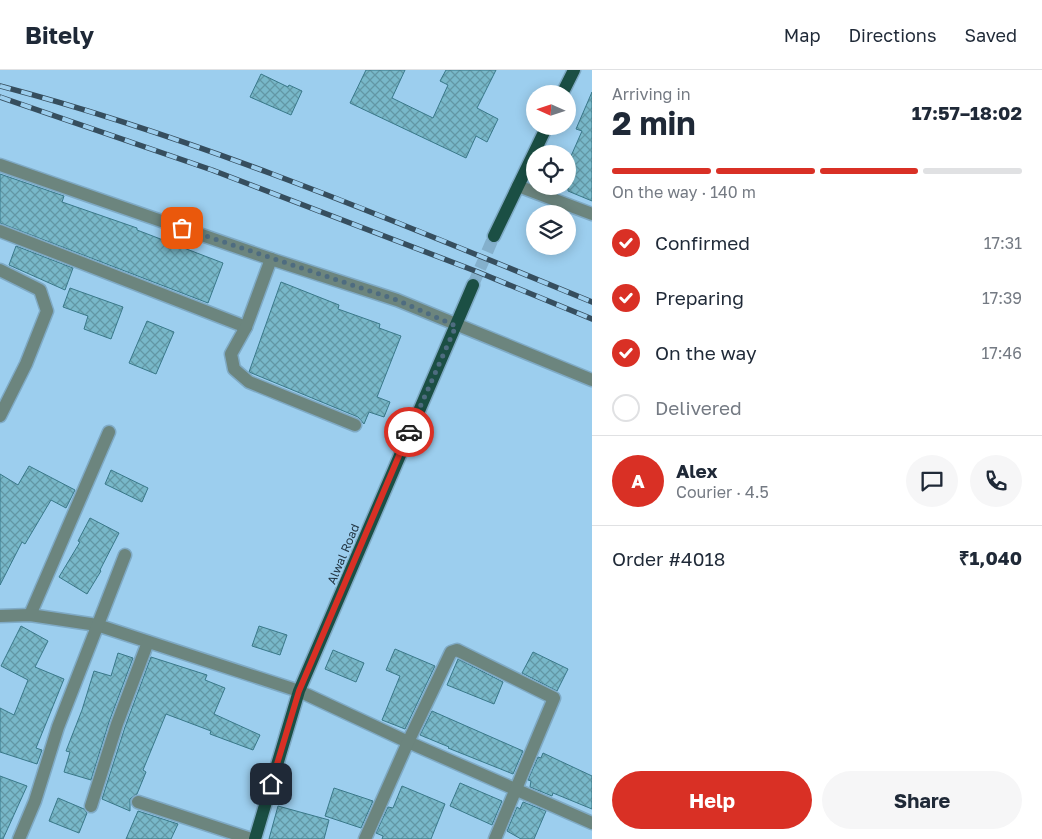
<!DOCTYPE html>
<html lang="en">
<head>
<meta charset="utf-8">
<style>
  :root { --surface:#fff; --page:#f6f6f7; --text:#1f2937; --muted:#747a83; --line:#e0e1e3; --accent:#d93025 }
  body { margin:0; font-family:"Golos Text",sans-serif; background:var(--page); color:var(--text); height:100vh; display:flex; flex-direction:column; font-size:19px; white-space:nowrap }
  * { box-sizing:border-box; margin:0 }
  p { font-size:16px; color:var(--muted) }
  .icon { flex:none; width:28px; height:28px; fill:none; stroke:currentColor; stroke-width:2; stroke-linecap:round; stroke-linejoin:round }
  .map { position:relative; flex:1; overflow:hidden }
  .panel { display:flex; flex-direction:column; background:var(--surface); width:450px }
  .panel>* { flex:none }
  .needle { width:32px; rotate:273deg }
  .buttons { position:absolute; left:526px; top:15px; display:grid; gap:10px }
  .buttons a { display:grid; place-items:center; width:50px; height:50px; border-radius:50%; background:var(--surface); box-shadow:0 2px 12px #0003; font-size:25px }
  .pin { position:absolute; display:grid; place-items:center; width:42px; height:42px; color:#fff; margin:-21px; border-radius:10px; box-shadow:0 2px 8px #0006 }
  .courier { position:absolute; display:grid; place-items:center; width:50px; height:50px; margin:-25px; border:4px solid #d93025; border-radius:50%; background:#fff; color:#222; box-shadow:0 1px 6px #0007 }
  .overview em { font-style:normal; font-weight:700 }
  .overview div { display:flex; flex-direction:column-reverse }
  .overview { display:flex; align-items:center; justify-content:space-between; height:85px; padding:0 20px }
  h1 { font-size:32px; font-weight:700; line-height:38px }
  .bar { display:grid; grid-template-columns:repeat(4,1fr); gap:8px 5px; align-content:center; height:60px; padding:0 20px }
  .bar i { height:6px; border-radius:4px; background:var(--line) }
  .bar .active { background:var(--accent) }
  .bar p { grid-column:span 4 }
  .line { display:flex; align-items:center; gap:12px; padding:0 20px; border-top:1px solid var(--line) }
  .line div { flex:1 }
  .round { display:grid; place-items:center; flex:none; width:52px; height:52px; border-radius:26px; background:var(--page) }
  ol { padding:0 20px; list-style:none }
  li { display:flex; align-items:center; gap:15px; height:55px }
  li p { margin-inline-start:auto }
  li .icon { padding:5px; border-radius:50%; background:var(--accent); color:#fff; stroke-width:4 }
  li:last-child { color:var(--muted) }
  li i { width:28px; height:28px; border:2px solid var(--line); border-radius:50% }
  .button { display:flex; gap:10px; margin-top:auto; padding:10px 20px }
  .button a { flex:1; height:58px; border-radius:30px; background:var(--accent); color:#fff; font-size:20px; font-weight:700; line-height:58px; text-align:center }
  .button a+a { background:var(--page); color:var(--text) }
  header { display:flex; align-items:center; gap:30px; box-sizing:border-box; height:70px; padding:0 25px; background:var(--surface); border-bottom:1px solid var(--line) }
  header strong { font-size:24px }
  nav { display:flex; gap:28px; margin-inline-start:auto; font-size:18px }
  main { display:flex; flex:1; min-height:0 }
  .map>svg:first-child { display:block }
  .building { fill:url(#building-cross-hatch); stroke:#397889 }
  .lines { fill:none; stroke-linecap:round; stroke-linejoin:round }
  .major-tunnel { stroke:#84b0cc; stroke-width:12; stroke-dasharray:12 6; stroke-linecap:butt }
  .minor-casing { stroke:#7faac5; stroke-width:15 }
  .major-casing { stroke:#7faac5; stroke-width:15 }
  .minor { stroke:#6c857e; stroke-width:12 }
  .major { stroke:#1b4f44; stroke-width:12 }
  .rail-casing { stroke:#364e5e; stroke-width:5.5 }
  .rail { stroke:#9cceee; stroke-width:4; stroke-dasharray:11; stroke-linecap:butt }
  .done { stroke:#4e6c80; stroke-width:5; stroke-dasharray:0 9 }
  .route { stroke:#d93025; stroke-width:6 }
  .labels { text-anchor:middle; dominant-baseline:central; stroke-width:4; stroke-linejoin:round; paint-order:stroke }
  .street-label { font-size:12px; fill:#243845; stroke:#9cceee }
</style>
</head>
<body>
<header>
<strong>Bitely</strong>
<nav><a>Map</a><a>Directions</a><a>Saved</a></nav>
</header>
<main>
<div class="map">
<svg width="592" height="769" viewBox="0 0 592 769">
  <defs>
    <pattern id="building-cross-hatch" width="8" height="8" patternUnits="userSpaceOnUse" patternTransform="scale(1.25)"><rect width="8" height="8" fill="#78b8c9"/><path d="M0 0l8 8M0 8l8-8" fill="none" stroke="#6297a5"/></pattern>
  </defs>
  <rect width="100%" height="100%" fill="#9cceee"/>
  <g class="building">
    <polygon points="366,0 405,0 392,28 433,48 448,15 440,11 446,0 496,0 477,38 498,49 487,72 476,66 466,88 350,33"/>
    <polygon points="261,4 288,17 289,15 302,21 291,45 250,27"/>
    <polygon points="592,22 592,131 568,121 568,93 582,61 576,59"/>
    <polygon points="0,104 64,126 62,132 137,158 137,160 223,193 208,233 0,153"/>
    <polygon points="16,176 73,198 65,220 9,195"/>
    <polygon points="281,212 339,235 338,239 380,254 379,258 401,266 377,327 390,332 384,347 369,342 364,354 358,347 249,302"/>
    <polygon points="70,218 123,237 111,269 84,259 88,246 63,237"/>
    <polygon points="147,251 174,262 156,304 129,293"/>
    <polygon points="29,396 75,420 66,438 51,430 25,474 22,472 0,515 0,404 18,415"/>
    <polygon points="111,400 148,418 142,432 105,414"/>
    <polygon points="90,448 119,463 100,500 101,501 87,524 59,507 80,472 78,471"/>
    <polygon points="21,556 48,571 35,597 64,609 36,678 42,680 37,694 0,682 0,638 14,645 28,610 1,596"/>
    <polygon points="259,556 287,565 280,585 252,576"/>
    <polygon points="395,579 435,596 405,659 382,650 400,606 386,600"/>
    <polygon points="333,580 364,593 356,612 325,599"/>
    <polygon points="533,582 568,599 557,621 522,603"/>
    <polygon points="118,583 133,588 109,652 91,710 64,702 70,682 66,681 82,640 94,601 111,606"/>
    <polygon points="151,587 207,605 205,610 225,618 214,644 260,665 253,680 210,664 211,661 166,644 143,700 146,702 137,724 130,729 130,741 102,729 125,657"/>
    <polygon points="458,589 503,612 494,634 447,615"/>
    <polygon points="432,641 523,681 513,704 448,678 449,677 420,665"/>
    <polygon points="543,683 592,706 592,739 553,723 552,726 530,717 531,711 528,710 538,687 541,688"/>
    <polygon points="0,706 27,716 3,769 0,769"/>
    <polygon points="460,713 502,731 492,755 450,736"/>
    <polygon points="402,716 445,734 431,769 382,769 383,766 376,763 388,737 393,738"/>
    <polygon points="334,718 373,731 361,758 325,746"/>
    <polygon points="58,728 84,739 87,743 79,763 49,751"/>
    <polygon points="523,732 546,741 534,769 521,769 507,761 517,737 520,739"/>
    <polygon points="278,736 329,750 324,769 269,769"/>
    <polygon points="138,741 178,754 171,769 126,769"/>
  </g>
  <g class="lines">
    <polyline class="major-tunnel" points="473,215 494,166"/>
    <g class="minor-casing">
      <g id="minor">
        <polyline points="0,95 271,189 397,230 592,310"/>
        <polyline points="518,116 592,144"/>
        <polyline points="0,161 246,257"/>
        <polyline points="271,189 246,257 231,284 234,299 249,312 355,355"/>
        <polyline points="0,200 40,220 47,241 26,294 0,346"/>
        <polyline points="30,545 109,362"/>
        <polyline points="0,546 30,545 97,555 299,621 408,672 592,753"/>
        <polyline points="138,732 251,769"/>
        <polyline points="91,736 117,654 148,572"/>
        <polyline points="19,769 35,731 58,657 125,485"/>
        <polyline points="365,769 408,672 451,582 457,580 554,628 495,769"/>
      </g>
    </g>
    <g class="major-casing">
      <g id="major">
        <polyline points="562,24 574,0"/>
        <polyline points="494,166 547,56"/>
        <polyline points="255,769 299,621 473,215"/>
      </g>
    </g>
    <use href="#minor" class="minor"/>
    <use href="#major" class="major"/>
    <g class="rail-casing">
      <g id="rail">
        <path d="M0 16C202 69 399 153 592 232"/>
        <polyline points="0,27 212,100 478,202 592,249"/>
      </g>
    </g>
    <use href="#rail" class="rail"/>
  </g>
  <g class="lines">
    <polyline class="done" points="182,158 397,230 456,256 409,362"/>
    <polyline class="route" points="271,714 299,621 409,362"/>
  </g>
  <g class="labels">
    <g class="street-label">
      <text transform="translate(343 484) rotate(-67)">Alwal Road</text>
    </g>
  </g>
</svg>
<div class="buttons">
<a><svg class="needle" viewBox="-14 -14 28 28"><path d="M0-13l5 13h-10z" fill="#e53935"/><path d="M0 13l5-13h-10z" fill="#747a83"/></svg></a>
<a><svg class="icon" aria-label="locate" viewBox="0 0 24 24"><circle cx="12" cy="12" r="6"/><path d="M12 2v4M12 18v4M2 12h4M18 12h4"/></svg></a>
<a><svg class="icon" aria-label="layers" viewBox="0 0 24 24"><path d="M12 4l9 5-9 5-9-5zM3 14l9 5 9-5"/></svg></a>
</div>
<div class="pin" style="left:182px;top:158px;background:#ea580c"><svg class="icon" aria-label="bag" viewBox="0 0 24 24"><path d="M5 8h14l-1 12H6zM9 8a3 3 0 0 1 6 0"/></svg></div>
<div class="pin" style="left:271px;top:714px;background:#1f2937"><svg class="icon" aria-label="home" viewBox="0 0 24 24"><path d="M3 11l9-7 9 7M6 9v11h12V9"/></svg></div>
<div class="courier" style="left:409px;top:362px"><svg class="icon" aria-label="car" viewBox="0 0 24 24"><path d="M5 17H2v-5l4-1 3-4h7l3 4 3 1v5h-3M9 17h6M6 11h13"/><circle cx="7" cy="17" r="2"/><circle cx="17" cy="17" r="2"/></svg></div>
</div>
<section class="panel">
<div class="overview"><div><h1>2 min</h1><p>Arriving in</p></div><em>17:57–18:02</em></div>
<div class="bar"><i class="active"></i><i class="active"></i><i class="active"></i><i></i><p>On the way · 140 m</p></div>
<ol>
<li><svg class="icon" aria-label="check" viewBox="0 0 24 24"><path d="M5 12l5 5 9-10"/></svg>Confirmed<p>17:31</p></li>
<li><svg class="icon" aria-label="check" viewBox="0 0 24 24"><path d="M5 12l5 5 9-10"/></svg>Preparing<p>17:39</p></li>
<li><svg class="icon" aria-label="check" viewBox="0 0 24 24"><path d="M5 12l5 5 9-10"/></svg>On the way<p>17:46</p></li>
<li><i></i>Delivered</li>
</ol>
<div class="line" style="height:90px"><b class="round" style="background:var(--accent);color:#fff">A</b><div><b>Alex</b><p>Courier · 4.5</p></div><a class="round"><svg class="icon" aria-label="chat" viewBox="0 0 24 24"><path d="M4 5h16v11H9l-5 4z"/></svg></a><a class="round"><svg class="icon" aria-label="phone" viewBox="0 0 24 24"><path d="M5 4h4l2 5-3 2q2 4 5 5l2-3 5 2v4C11 20 4 13 5 4z"/></svg></a></div>
<div class="line" style="height:65px"><div>Order #4018</div><b>₹1,040</b></div>
<div class="button"><a>Help</a><a>Share</a></div>
</section>
</main>
</body>
</html>
